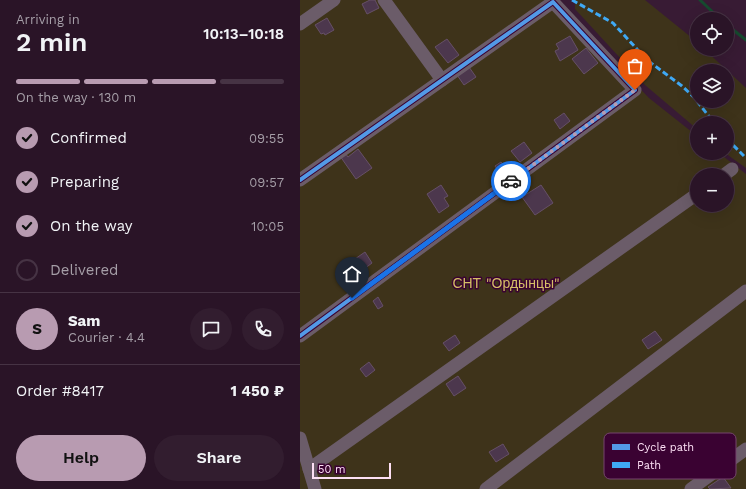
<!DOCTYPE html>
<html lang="en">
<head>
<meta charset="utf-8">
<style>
  :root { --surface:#2a1427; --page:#321d2f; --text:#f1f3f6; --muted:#a59ea7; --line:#463344; --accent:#b89bb1 }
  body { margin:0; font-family:"Work Sans",sans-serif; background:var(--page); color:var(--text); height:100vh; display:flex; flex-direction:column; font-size:15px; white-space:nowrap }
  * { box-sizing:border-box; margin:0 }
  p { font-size:13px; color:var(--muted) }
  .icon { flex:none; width:22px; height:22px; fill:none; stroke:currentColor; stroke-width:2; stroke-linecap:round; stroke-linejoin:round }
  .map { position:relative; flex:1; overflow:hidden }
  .sheet { display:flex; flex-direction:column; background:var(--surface); width:300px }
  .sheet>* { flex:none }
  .buttons { position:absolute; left:390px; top:12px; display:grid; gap:8px }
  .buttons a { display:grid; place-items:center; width:44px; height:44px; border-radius:50%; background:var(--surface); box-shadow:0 4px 16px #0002,0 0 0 1px var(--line); font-size:20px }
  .scale { position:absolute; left:12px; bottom:10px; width:79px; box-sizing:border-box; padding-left:4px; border:2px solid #fde0f5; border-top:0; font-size:11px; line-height:14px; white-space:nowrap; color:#fde0f5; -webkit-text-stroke:3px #3a0232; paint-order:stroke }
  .pin { position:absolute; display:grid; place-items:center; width:34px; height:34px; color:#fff; margin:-41px -17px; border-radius:50% 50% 50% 0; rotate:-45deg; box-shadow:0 0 4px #0007 }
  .pin .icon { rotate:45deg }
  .courier { position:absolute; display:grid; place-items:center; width:40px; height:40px; margin:-20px; border:3px solid #1a73e8; border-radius:50%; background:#fff; color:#222; box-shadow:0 1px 5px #0007 }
  .summary em { font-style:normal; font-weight:600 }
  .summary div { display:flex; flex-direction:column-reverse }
  .summary { display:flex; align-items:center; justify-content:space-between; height:68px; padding:0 16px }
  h1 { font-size:26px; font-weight:600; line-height:30px }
  .bar { display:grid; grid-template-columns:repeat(4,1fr); gap:6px 4px; align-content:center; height:48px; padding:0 16px }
  .bar i { height:5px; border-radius:3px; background:var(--line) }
  .bar .selected { background:var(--accent) }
  .bar p { grid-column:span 4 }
  .line { display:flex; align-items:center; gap:10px; padding:0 16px; border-top:1px solid var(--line) }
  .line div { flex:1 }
  .round { display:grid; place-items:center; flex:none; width:42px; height:42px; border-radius:21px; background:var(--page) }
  ol { padding:0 16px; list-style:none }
  li { display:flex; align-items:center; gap:12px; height:44px }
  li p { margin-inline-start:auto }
  li .icon { padding:4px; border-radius:50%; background:var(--accent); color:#111; stroke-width:4 }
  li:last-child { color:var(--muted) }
  li i { width:22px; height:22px; border:2px solid var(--line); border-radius:50% }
  .primary-button { display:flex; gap:8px; margin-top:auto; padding:8px 16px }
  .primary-button a { flex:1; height:46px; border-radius:24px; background:var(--accent); color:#111; font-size:16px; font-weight:600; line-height:46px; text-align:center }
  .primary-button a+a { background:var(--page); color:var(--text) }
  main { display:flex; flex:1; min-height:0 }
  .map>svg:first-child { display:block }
  .green { fill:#3e331a; fill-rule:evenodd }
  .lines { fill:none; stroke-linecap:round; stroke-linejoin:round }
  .stream { stroke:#164a2f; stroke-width:3 }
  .building { fill:#4c374d; stroke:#665067 }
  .minor { stroke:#6b5c69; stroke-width:13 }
  .quiet { stroke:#3fa9f5; stroke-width:3; stroke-dasharray:6 3; stroke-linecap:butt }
  .cycleway-casing { stroke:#3a0232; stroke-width:6 }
  .cycleway { stroke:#5399e6; stroke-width:4 }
  .done { stroke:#b89bb1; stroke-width:4; stroke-dasharray:0 7.2 }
  .route { stroke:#1a73e8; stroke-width:5 }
  .labels { text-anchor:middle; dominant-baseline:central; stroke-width:3; stroke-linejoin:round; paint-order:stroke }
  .park-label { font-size:14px; fill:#d5bf66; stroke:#3a0232 }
  .key { fill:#3a0232; stroke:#74456c; stroke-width:1 }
  .key-label { font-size:11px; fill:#fde0f5 }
</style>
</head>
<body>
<main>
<section class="sheet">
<div class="summary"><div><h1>2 min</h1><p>Arriving in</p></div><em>10:13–10:18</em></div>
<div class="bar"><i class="selected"></i><i class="selected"></i><i class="selected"></i><i></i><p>On the way · 130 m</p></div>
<ol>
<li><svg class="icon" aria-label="check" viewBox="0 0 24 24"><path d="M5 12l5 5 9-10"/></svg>Confirmed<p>09:55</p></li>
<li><svg class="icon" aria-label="check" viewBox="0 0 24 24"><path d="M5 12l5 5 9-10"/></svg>Preparing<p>09:57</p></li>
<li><svg class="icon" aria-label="check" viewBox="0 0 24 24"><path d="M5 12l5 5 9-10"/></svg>On the way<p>10:05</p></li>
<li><i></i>Delivered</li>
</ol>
<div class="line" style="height:72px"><b class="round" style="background:var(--accent);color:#111">S</b><div><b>Sam</b><p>Courier · 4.4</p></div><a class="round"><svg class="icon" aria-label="chat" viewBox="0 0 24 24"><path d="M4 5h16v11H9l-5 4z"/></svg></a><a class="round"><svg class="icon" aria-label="phone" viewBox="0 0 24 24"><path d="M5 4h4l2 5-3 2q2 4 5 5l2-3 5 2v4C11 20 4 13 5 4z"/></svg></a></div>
<div class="line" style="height:52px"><div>Order #8417</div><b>1 450 ₽</b></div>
<div class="primary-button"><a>Help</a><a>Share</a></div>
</section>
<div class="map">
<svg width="446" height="489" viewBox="0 0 446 489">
  <rect width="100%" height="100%" fill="#381b34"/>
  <g class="green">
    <path d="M0 0H255L349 98 397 136V153H419L446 174V489H0ZM397 175H427V205H397Z"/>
    <path d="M275 0H345L397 42V49H404L446 88V168L425 153H427V123H397V129L345 85 275 9ZM397 71H427V101H397Z"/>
  </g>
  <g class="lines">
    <g class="stream">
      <polyline points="400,0 420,19"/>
      <polyline points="427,25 446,40"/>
    </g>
  </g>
  <g class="building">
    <polygon points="70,0 75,0 79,8 67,14 62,4"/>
    <polygon points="27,18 34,30 25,35 24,33 21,34 15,25"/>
    <polygon points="270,36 278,50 260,61 255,51 259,49 256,44"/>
    <polygon points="147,39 159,55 148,63 135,47"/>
    <polygon points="286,48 298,63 284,74 272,59"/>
    <polygon points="169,67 176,77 164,85 157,75"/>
    <polygon points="264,113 270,121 260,129 254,120"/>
    <polygon points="224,142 232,153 220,162 211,151"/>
    <polygon points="58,149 72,168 56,179 40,156 45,153 48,157"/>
    <polygon points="201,162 207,169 200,174 195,166"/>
    <polygon points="141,185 148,196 144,198 149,206 139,213 127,194"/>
    <polygon points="241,185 253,203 235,215 222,197"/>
    <polygon points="65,252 72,263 60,272 52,261"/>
    <polygon points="78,297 83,306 78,309 73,301"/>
    <polygon points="355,331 362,340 348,349 342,340"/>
    <polygon points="155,335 160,343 149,351 143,343"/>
    <polygon points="69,362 75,370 66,377 60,369"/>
    <polygon points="158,376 166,388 154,396 146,384"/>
    <polygon points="203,444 209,454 196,462 189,452"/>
    <polygon points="423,477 431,488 410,489 408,487"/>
  </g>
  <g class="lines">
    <g class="minor">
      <polyline points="84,0 142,80"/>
      <polyline points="0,24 34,0"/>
      <polyline points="424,175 432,169"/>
      <polyline points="0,180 253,2 335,90 0,336"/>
      <polyline points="0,438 15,489"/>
      <polyline points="9,469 397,194"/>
      <polyline points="186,489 446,291"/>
      <polyline points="391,489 446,449"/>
    </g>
    <g class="quiet">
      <polyline points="272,0 313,23 347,60 382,86 397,100"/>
      <polyline points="397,101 414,123"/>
      <polyline points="427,139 446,158"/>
    </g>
    <g class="cycleway-casing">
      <polyline id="cycleway" points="0,180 253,2 335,90 0,336"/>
    </g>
    <use href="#cycleway" class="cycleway"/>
  </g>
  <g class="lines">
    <polyline class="done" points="211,181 335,90"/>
    <polyline class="route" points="52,298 211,181"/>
  </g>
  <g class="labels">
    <g class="park-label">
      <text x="206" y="283">СНТ "Ордынцы"</text>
    </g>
  </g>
  <rect x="304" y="433" width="132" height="46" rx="6" class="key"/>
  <rect x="312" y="444" width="18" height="6" fill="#5399e6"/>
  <rect x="312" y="462" width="18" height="6" fill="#3fa9f5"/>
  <g class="key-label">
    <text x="337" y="451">Cycle path</text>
    <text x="337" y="469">Path</text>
  </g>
</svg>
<div class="buttons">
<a><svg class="icon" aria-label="locate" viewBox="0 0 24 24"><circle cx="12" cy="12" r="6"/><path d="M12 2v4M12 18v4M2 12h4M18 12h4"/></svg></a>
<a><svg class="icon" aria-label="layers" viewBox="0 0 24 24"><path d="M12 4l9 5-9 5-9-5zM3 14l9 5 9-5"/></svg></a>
<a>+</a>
<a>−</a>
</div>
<div class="scale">50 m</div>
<div class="pin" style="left:335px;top:90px;background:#ea580c"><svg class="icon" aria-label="bag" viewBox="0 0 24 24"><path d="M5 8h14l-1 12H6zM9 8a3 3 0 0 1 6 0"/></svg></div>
<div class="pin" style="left:52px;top:298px;background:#1f2937"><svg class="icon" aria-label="home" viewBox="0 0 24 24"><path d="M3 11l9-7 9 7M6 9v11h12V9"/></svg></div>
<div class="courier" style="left:211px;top:181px"><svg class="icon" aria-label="car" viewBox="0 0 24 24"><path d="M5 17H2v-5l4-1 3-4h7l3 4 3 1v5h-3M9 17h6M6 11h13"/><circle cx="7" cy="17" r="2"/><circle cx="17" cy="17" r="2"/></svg></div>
</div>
</main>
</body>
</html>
